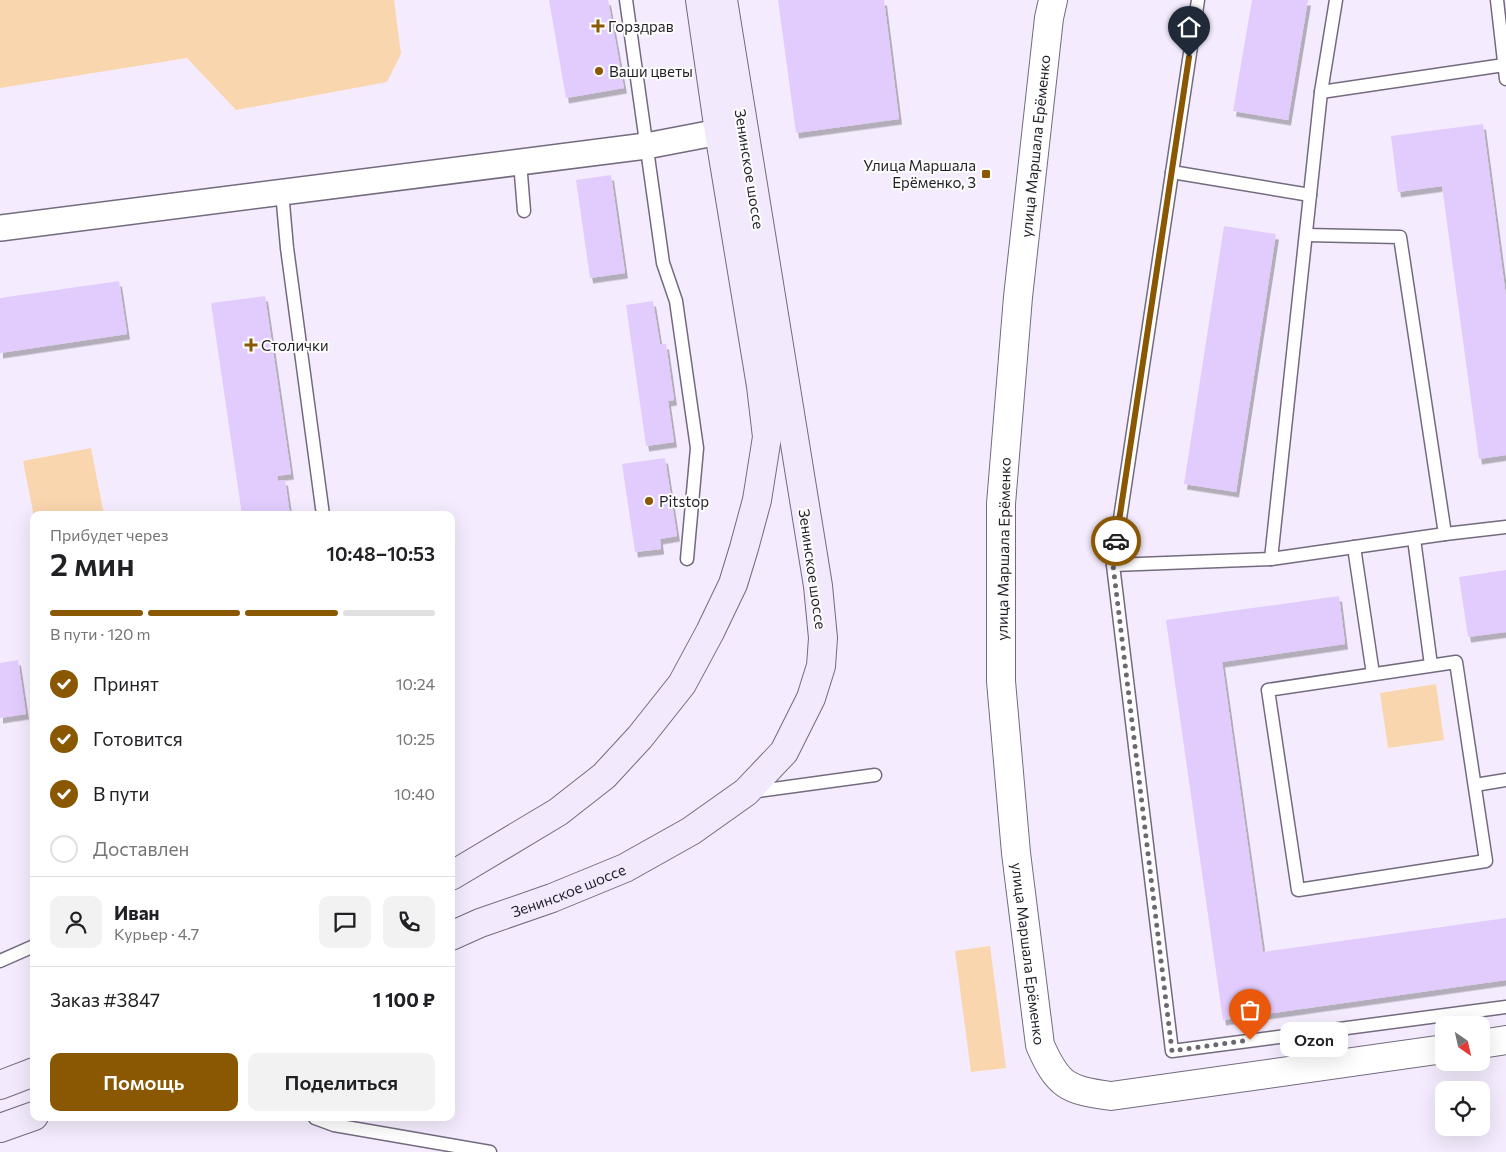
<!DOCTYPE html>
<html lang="ru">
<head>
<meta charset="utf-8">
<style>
  :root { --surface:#fff; --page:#f2f2f2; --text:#202124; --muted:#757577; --line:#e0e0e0; --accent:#8a5702 }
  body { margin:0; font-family:Commissioner,sans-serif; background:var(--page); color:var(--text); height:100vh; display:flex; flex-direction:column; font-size:19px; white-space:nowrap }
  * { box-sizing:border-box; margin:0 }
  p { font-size:16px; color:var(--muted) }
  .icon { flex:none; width:28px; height:28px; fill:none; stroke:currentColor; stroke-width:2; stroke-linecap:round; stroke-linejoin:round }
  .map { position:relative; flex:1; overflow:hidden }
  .drawer { position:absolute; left:30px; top:511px; width:425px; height:610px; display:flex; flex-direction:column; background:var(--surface); border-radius:10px; box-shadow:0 5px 20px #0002 }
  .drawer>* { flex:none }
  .needle { width:32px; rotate:146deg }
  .controls { position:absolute; left:1435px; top:1016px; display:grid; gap:10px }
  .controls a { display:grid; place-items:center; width:55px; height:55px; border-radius:10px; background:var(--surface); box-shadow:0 5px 20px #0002; font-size:25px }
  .pin { position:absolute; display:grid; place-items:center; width:42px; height:42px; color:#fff; margin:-51px -21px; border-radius:50% 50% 50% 0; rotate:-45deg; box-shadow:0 0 5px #0007 }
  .pin .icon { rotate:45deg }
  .courier { position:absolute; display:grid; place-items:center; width:50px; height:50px; margin:-25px; border:4px solid #8a5702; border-radius:50%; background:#fff; color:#222; box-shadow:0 1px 6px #0007 }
  .bubble { position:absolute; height:35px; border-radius:10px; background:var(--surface); box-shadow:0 5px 20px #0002; font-size:16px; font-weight:600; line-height:35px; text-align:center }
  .headline em { font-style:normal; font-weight:600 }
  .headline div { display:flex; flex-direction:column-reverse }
  .headline { display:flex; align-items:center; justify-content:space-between; height:85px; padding:0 20px }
  h1 { font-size:32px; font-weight:600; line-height:38px }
  .bar { display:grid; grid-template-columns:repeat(4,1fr); gap:8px 5px; align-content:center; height:60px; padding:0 20px }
  .bar i { height:6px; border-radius:4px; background:var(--line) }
  .bar .selected { background:var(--accent) }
  .bar p { grid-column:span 4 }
  .line { display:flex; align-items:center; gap:12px; padding:0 20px; border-top:1px solid var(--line) }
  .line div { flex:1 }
  .round { display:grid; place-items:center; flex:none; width:52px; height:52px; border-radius:10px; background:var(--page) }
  ol { padding:0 20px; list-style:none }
  li { display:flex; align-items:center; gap:15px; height:55px }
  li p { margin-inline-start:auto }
  li .icon { padding:5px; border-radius:50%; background:var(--accent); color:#fff; stroke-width:4 }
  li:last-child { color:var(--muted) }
  li i { width:28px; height:28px; border:2px solid var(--line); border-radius:50% }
  .primary-button { display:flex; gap:10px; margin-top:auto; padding:10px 20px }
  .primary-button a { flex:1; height:58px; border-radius:10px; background:var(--accent); color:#fff; font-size:20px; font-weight:600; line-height:58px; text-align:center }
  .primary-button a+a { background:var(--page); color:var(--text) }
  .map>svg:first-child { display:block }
  .green { fill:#fad6ae }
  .building { fill:#e2ccfd; filter:url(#shadow) }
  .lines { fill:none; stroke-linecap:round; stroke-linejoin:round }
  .service-casing { stroke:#736a7e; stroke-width:15 }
  .minor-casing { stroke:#736a7e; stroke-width:28 }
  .tertiary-casing { stroke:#736a7e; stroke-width:30 }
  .secondary-casing { stroke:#736a7e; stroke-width:30 }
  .service { stroke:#fff; stroke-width:12 }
  .minor { stroke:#fff; stroke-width:25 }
  .tertiary { stroke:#fff; stroke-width:28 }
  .secondary { stroke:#f2e9fd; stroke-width:28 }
  .done { stroke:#6c6772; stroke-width:5; stroke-dasharray:0 9 }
  .route { stroke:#8a5702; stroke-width:6 }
  .poi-dot { fill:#8a5702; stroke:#fdfdfd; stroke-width:2 }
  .labels { text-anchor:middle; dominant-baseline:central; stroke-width:4; stroke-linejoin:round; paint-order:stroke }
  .poi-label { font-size:15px; fill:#231f27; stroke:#fdfdfd; text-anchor:start }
  .street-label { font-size:15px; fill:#231f27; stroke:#fdfdfd }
</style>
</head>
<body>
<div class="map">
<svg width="1506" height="1152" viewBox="0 0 1506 1152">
  <defs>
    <filter id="shadow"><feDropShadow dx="3" dy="5.5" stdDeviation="0" flood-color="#0004"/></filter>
  </defs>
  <rect width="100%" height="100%" fill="#f4ecfe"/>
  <g class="green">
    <polygon points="0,0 394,0 401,54 387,82 236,110 187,58 0,88"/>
    <polygon points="91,448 104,515 34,515 34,517 23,461"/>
    <polygon points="1436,684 1444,740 1388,748 1380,693"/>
    <polygon points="990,946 1006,1068 971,1072 955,951"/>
  </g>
  <g class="building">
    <polygon points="549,0 608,0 624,88 566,98"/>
    <polygon points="778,0 884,0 899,119 796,133"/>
    <polygon points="1252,0 1308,0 1288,120 1233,111"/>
    <polygon points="1483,124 1506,297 1506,455 1479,459 1442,186 1398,192 1391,136"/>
    <polygon points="611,175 625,273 590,278 576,180"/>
    <polygon points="1224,226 1276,234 1236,492 1184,484"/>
    <polygon points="119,281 127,334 0,353 0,298"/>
    <polygon points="265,296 291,474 277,476 278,481 285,480 290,515 242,515 211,303"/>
    <polygon points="653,301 660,344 666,344 674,400 668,401 674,442 646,446 626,305"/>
    <polygon points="665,458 677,536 660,539 661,549 635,552 622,464"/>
    <polygon points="1506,570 1506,632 1468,637 1459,577"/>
    <polygon points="1339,596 1345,644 1222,662 1263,952 1506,918 1506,980 1223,1020 1166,620"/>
    <polygon points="18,660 26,714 0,718 0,663"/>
  </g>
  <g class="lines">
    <g class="service-casing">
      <g id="service">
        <polyline points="626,0 663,263 676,301 697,448 687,559"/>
        <polyline points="1198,0 1113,565 1172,1051 1506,1007"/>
        <polyline points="1497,0 1506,79"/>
        <polyline points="1321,92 1504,65"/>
        <polyline points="520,162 524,211"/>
        <polyline points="1172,172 1310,195"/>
        <polyline points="282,192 287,248 323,515"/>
        <polyline points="1306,235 1400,237 1445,534"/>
        <polyline points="1414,539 1431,665"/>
        <polyline points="1354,547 1373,674"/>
        <polyline points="1271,559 1321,92 1336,0"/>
        <polyline points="1113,565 1271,559 1445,534 1506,527"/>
        <polygon points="1456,662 1486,861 1298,890 1268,690"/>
        <polyline points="1475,785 1506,780"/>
        <polyline points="751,792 875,775"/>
        <polyline points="0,961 34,946"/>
        <polyline points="315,1118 334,1125 490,1152"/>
      </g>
    </g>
    <g class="minor-casing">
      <polyline id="minor" points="0,228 646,146 719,132"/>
    </g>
    <g class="tertiary-casing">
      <g id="tertiary">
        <path id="s1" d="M1053 0 1049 18 1018 297 1001 504V681L1016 853 1040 1045C1058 1086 1067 1090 1111 1096L1444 1049"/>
        <polyline points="1481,1044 1506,1040"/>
      </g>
    </g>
    <g class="secondary-casing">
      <g id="secondary">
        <polyline points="451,876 558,812 604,776 640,737 682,684 710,632 733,584 744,548 757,500 767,437 761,386 719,132 700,0"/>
        <path id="s2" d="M451 936 480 923 552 898 625 868 691 831 746 792 784 752 811 698 821 666 823 638 818 586 723 0"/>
        <polyline points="0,1085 34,1072"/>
        <polyline points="0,1128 34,1116"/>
      </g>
    </g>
    <use href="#service" class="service"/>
    <use href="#minor" class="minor"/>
    <use href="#tertiary" class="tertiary"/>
    <use href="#secondary" class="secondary"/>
  </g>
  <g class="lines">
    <polyline class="done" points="1116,541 1113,565 1172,1051 1250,1040"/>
    <polyline class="route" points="1116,541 1189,57"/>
  </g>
  <g class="poi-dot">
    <path d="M595.5 18.5h5v5h5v5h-5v5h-5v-5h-5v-5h5z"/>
    <circle cx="599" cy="71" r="5"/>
    <rect x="981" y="169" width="10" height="10" rx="2.5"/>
    <path d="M248.5 337.5h5v5h5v5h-5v5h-5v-5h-5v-5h5z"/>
    <circle cx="649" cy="501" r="5"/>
  </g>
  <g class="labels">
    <g class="poi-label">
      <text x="608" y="26">Горздрав</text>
      <text x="609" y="71">Ваши цветы</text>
      <text x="976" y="165" text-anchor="end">Улица Маршала<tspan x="976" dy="17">Ерёменко, 3</tspan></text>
      <text x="261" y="345">Столички</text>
      <text x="659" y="501">Pitstop</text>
    </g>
    <g class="street-label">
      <text transform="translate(1035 146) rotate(-84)">улица Маршала Ерёменко</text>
      <text transform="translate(750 169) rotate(81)">Зенинское шоссе</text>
      <text transform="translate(1003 549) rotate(-89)">улица Маршала Ерёменко</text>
      <text transform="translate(813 569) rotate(82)">Зенинское шоссе</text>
      <text stroke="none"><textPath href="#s2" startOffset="126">Зенинское шоссе</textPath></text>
      <text stroke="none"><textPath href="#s1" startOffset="958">улица Маршала Ерёменко</textPath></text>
    </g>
  </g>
</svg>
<div class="controls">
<a><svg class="needle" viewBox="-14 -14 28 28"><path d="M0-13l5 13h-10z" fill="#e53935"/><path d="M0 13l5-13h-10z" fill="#757577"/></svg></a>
<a><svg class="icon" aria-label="locate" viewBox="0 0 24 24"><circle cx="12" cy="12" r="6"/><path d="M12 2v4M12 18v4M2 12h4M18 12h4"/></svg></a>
</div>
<div class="pin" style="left:1250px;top:1040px;background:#ea580c"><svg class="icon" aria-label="bag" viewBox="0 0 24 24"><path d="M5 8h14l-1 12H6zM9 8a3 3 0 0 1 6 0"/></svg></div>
<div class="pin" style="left:1189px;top:57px;background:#1f2937"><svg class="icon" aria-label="home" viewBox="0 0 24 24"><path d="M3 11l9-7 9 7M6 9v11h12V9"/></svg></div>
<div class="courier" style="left:1116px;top:541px"><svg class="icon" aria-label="car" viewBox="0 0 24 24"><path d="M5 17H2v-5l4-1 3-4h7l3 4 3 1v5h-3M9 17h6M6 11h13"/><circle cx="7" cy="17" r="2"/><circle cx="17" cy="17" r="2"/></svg></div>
<div class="bubble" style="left:1280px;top:1022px;width:68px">Ozon</div>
<section class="drawer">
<div class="headline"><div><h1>2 мин</h1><p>Прибудет через</p></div><em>10:48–10:53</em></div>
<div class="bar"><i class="selected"></i><i class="selected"></i><i class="selected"></i><i></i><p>В пути · 120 m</p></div>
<ol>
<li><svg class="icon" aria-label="check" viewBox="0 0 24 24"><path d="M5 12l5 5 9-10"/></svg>Принят<p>10:24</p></li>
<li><svg class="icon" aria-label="check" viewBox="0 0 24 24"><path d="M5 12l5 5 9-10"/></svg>Готовится<p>10:25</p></li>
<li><svg class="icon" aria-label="check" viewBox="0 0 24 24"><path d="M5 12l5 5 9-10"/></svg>В пути<p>10:40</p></li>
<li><i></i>Доставлен</li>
</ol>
<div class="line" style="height:90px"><a class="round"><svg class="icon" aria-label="person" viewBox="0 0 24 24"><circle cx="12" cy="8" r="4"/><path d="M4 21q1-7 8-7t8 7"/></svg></a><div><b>Иван</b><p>Курьер · 4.7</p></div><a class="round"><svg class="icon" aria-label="chat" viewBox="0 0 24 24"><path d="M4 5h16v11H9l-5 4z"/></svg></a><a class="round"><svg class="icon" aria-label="phone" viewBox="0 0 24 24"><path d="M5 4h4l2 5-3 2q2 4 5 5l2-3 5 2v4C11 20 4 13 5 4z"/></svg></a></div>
<div class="line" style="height:65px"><div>Заказ #3847</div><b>1 100 ₽</b></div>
<div class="primary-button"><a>Помощь</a><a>Поделиться</a></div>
</section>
</div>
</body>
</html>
